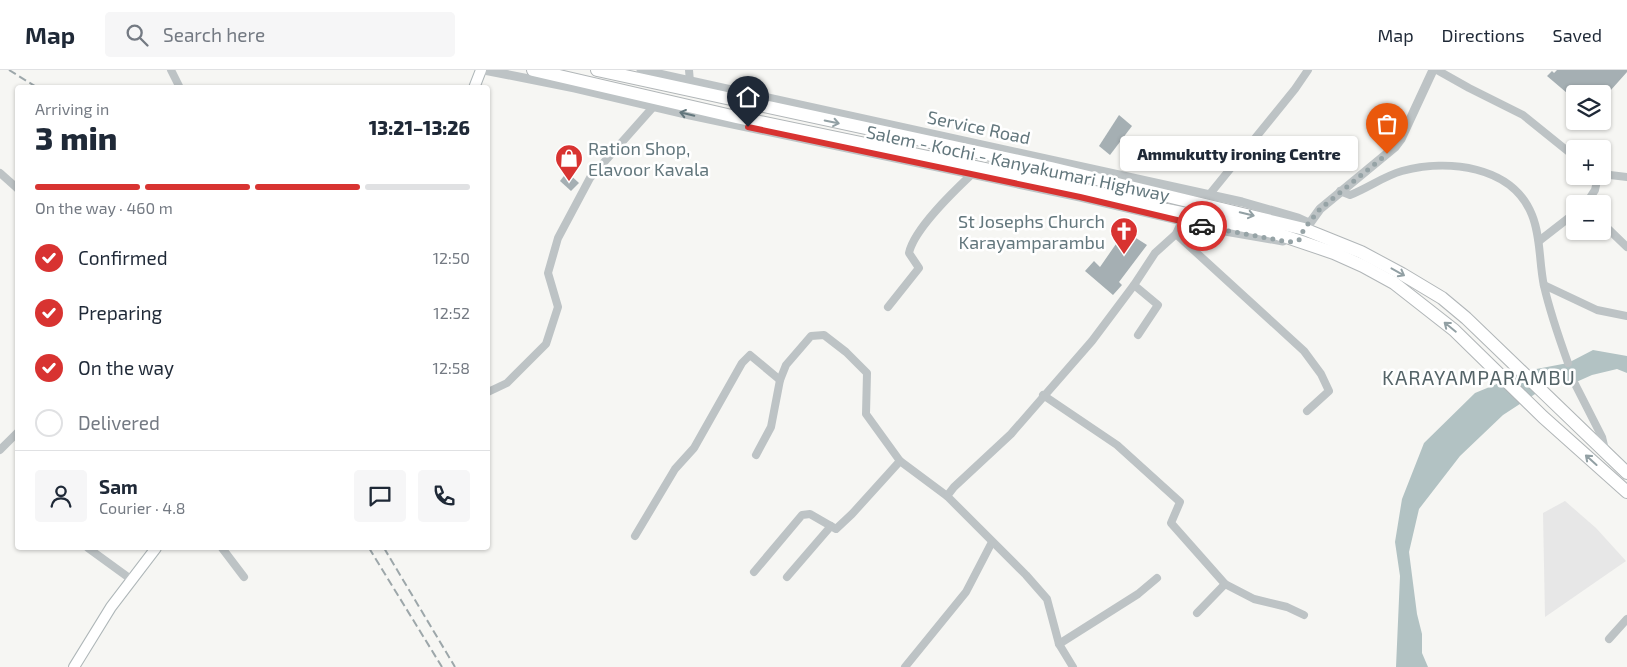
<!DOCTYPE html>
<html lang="en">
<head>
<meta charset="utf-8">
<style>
  :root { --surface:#fff; --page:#f6f6f7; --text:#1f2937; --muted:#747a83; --line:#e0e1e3; --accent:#d83331 }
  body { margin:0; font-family:"Exo 2",sans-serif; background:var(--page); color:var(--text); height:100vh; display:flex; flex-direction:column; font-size:19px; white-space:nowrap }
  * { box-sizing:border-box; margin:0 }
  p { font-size:16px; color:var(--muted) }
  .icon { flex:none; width:28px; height:28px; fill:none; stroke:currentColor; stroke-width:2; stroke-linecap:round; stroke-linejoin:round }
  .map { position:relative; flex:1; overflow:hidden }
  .details { position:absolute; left:15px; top:15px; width:475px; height:465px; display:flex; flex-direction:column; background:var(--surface); border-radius:5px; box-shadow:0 1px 4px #0004 }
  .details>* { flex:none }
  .buttons { position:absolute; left:1566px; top:15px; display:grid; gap:10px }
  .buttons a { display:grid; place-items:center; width:45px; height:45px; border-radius:5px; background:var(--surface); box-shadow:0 1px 4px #0004; font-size:25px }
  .pin { position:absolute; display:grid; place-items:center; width:42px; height:42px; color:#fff; margin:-51px -21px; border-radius:50% 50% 50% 0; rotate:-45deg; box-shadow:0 0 5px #0007 }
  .pin .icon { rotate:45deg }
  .courier { position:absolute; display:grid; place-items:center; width:50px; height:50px; margin:-25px; border:4px solid #d83331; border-radius:50%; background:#fff; color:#222; box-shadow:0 1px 6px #0007 }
  .bubble { position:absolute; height:35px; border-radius:5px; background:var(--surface); box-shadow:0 1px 4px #0004; font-size:16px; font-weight:800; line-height:35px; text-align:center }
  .summary em { font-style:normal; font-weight:800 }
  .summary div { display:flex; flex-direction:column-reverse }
  .summary { display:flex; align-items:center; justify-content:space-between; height:85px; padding:0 20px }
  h1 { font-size:32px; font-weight:800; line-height:38px }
  .bar { display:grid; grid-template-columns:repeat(4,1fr); gap:8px 5px; align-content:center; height:60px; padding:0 20px }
  .bar i { height:6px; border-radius:4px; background:var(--line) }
  .bar .selected { background:var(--accent) }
  .bar p { grid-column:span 4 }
  .line { display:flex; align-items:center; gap:12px; padding:0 20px; border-top:1px solid var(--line) }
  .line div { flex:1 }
  .round { display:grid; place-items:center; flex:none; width:52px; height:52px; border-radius:5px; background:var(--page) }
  ol { padding:0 20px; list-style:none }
  li { display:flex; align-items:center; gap:15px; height:55px }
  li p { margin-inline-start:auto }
  li .icon { padding:5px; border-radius:50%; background:var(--accent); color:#fff; stroke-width:4 }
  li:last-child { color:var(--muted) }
  li i { width:28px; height:28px; border:2px solid var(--line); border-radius:50% }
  header { display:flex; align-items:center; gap:30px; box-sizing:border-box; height:70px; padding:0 25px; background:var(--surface); border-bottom:1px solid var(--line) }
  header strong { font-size:24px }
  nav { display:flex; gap:28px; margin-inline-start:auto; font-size:18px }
  .search { width:350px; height:45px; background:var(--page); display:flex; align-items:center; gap:12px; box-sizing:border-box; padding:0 18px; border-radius:5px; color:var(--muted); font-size:19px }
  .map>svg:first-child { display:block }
  .built { fill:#e7e7e7 }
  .water { fill:#b2c2c3 }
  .building { fill:#a5afb3 }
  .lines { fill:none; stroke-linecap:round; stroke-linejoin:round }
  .secondary-casing { stroke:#aeb6b8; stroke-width:12 }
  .trunk-casing { stroke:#b1b6b8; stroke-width:14 }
  .minor { stroke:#bdc3c5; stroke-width:8 }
  .tertiary { stroke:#bdc3c5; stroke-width:9 }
  .secondary { stroke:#fff; stroke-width:10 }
  .trunk { stroke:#fff; stroke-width:12 }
  .rail { stroke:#9da7aa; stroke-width:2; stroke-dasharray:8 4; stroke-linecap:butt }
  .oneway { stroke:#63777d }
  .oneway2 { stroke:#92a0a4 }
  .done { stroke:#96a3a6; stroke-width:5; stroke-dasharray:0 9 }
  .route { stroke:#d83331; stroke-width:6 }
  .labels { text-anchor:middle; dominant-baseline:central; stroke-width:5; stroke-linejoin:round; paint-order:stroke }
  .street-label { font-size:18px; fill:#63777d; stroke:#fff }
  .poi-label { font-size:18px; fill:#63777d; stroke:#fff; text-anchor:start }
  .quarter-label { font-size:20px; letter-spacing:1px; fill:#556468; stroke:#fff }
</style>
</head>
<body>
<header>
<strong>Map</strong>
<div class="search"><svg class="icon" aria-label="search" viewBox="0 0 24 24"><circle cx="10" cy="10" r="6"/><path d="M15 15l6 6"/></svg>Search here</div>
<nav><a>Map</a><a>Directions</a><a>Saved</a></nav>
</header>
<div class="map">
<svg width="1627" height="597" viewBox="0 0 1627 597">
  <rect width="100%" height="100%" fill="#f6f6f3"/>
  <polygon class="built" points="1565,431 1596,458 1626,491 1545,547 1543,443"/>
  <polygon class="water" points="1593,280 1627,286 1627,303 1617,299 1592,305 1574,313 1552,313 1503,345 1460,386 1419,439 1409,482 1417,544 1422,564 1422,583 1428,597 1396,597 1400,506 1395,472 1402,429 1424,373 1475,323 1531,300 1568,293"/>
  <g class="building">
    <polygon points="1557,0 1627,0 1627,2 1602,30 1602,24 1575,24 1575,28 1567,23 1547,6 1552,1 1554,3"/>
    <polygon points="1119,45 1132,56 1110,85 1099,76"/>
    <polygon points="567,102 579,113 571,121 560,111"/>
    <polygon points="1125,161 1147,175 1119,212 1122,215 1113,225 1085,201 1094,191 1100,197"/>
  </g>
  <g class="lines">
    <g class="secondary-casing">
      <g id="secondary">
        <polyline points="474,18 481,0"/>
        <polyline points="74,597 111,537 156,478"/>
      </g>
    </g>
    <g class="trunk-casing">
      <g id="trunk">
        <polyline points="533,0 736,47 1100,123 1167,140 1269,161 1334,183 1363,196 1394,213 1454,260 1543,347 1627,422"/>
        <polyline points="597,0 1051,98 1304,159 1361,182 1402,204 1442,228 1466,248 1627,403"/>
      </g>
    </g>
    <g class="minor">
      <polyline points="171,0 180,18"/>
      <polyline points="689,0 690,12"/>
      <polyline points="1437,0 1469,18 1523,45 1575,87"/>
      <polyline points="0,103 18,119"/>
      <polyline points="1597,111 1610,105 1627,107"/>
      <path d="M1340 121 1350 125C1368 118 1384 106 1402 101 1447 89 1512 95 1532 145 1541 167 1539 193 1544 216 1550 242 1559 268 1568 293"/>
      <polyline points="1209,125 1295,19 1308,0"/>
      <polyline points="1586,134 1595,120 1597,111 1594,106"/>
      <polyline points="1602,153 1627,177"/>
      <polyline points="1176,164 1304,281 1321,304 1329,321 1307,341"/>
      <polyline points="1539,171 1575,143"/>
      <polyline points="1134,215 1158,235 1138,265"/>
      <polyline points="1544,215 1597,240 1627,246"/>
      <path d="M888 237 919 198 909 183C914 159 953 122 971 105"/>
      <polyline points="1575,314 1602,367 1605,380"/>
      <polyline points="488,322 507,313 546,274 558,237 548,203 558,168 590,108 654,36"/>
      <polyline points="1043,325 1117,375 1180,432 1171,453 1225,514 1197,543"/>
      <polyline points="0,380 18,362"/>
      <polyline points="756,385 771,357 780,310 786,295 811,266 824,265 846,282 867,303 866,344 900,391 947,426"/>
      <polyline points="635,466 675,399 694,378 742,293 750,285 780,310"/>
      <polyline points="88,478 132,510"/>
      <polyline points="222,478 244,507"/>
      <polyline points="754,502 802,445 810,444 836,459 852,444 900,391"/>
      <polyline points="787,507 831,456"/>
      <polyline points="1225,514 1254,529 1287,537 1304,545"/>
      <polyline points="1609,569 1627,549"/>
      <polyline points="1059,574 1138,524 1157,508"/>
      <polyline points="905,597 966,522 992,472"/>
      <polyline points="1073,597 1059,574 1047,529 1026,505 947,426 954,417 1011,364 1092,271 1134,215 1155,183 1176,164 1182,151"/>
    </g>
    <g class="tertiary">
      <polyline points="484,0 575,18 690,45 1080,127 1225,161 1283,171"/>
      <polyline points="641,0 1242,132 1298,148 1309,153"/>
      <polyline points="1302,164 1320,139 1395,77 1401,69 1433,0"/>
    </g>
    <use href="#secondary" class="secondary"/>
    <use href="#trunk" class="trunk"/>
    <g class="rail">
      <polyline points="9,0 38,18"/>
      <polyline points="369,478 442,597"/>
      <polyline points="384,478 455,597"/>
    </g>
  </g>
  <defs><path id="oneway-shaft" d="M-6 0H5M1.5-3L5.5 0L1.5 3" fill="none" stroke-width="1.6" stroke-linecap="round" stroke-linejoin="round" transform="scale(1.25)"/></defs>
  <use class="oneway" href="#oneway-shaft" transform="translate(687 44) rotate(-167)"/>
  <g class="oneway2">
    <use href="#oneway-shaft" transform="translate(832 52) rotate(12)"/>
    <use href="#oneway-shaft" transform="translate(1247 144) rotate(14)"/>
    <use href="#oneway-shaft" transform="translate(1398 202) rotate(29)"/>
    <use href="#oneway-shaft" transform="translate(1450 257) rotate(-141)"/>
    <use href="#oneway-shaft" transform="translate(1591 390) rotate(-138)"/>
  </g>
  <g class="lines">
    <polyline class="done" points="1202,156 1289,172 1299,170 1304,159 1320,139 1387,84"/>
    <polyline class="route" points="748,57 1080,127 1202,156"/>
  </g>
  <defs>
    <g id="shop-pin" transform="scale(1.4375)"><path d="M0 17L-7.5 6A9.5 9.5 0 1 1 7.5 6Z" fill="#d83331" stroke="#fff"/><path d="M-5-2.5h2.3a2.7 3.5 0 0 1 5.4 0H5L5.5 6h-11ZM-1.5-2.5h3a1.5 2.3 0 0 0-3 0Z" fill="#fff"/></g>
    <g id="church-pin" transform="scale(1.4375)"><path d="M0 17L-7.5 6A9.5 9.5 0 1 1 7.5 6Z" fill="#d83331" stroke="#fff"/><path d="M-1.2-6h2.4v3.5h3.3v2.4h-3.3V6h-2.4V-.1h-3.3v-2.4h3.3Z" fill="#fff"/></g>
  </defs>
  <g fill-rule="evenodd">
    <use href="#shop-pin" x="569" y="88"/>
    <use href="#church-pin" x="1124" y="161"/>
  </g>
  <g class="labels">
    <g class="street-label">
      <text transform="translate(979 57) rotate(12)">Service Road</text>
      <text transform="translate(1018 93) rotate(12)">Salem - Kochi - Kanyakumari Highway</text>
    </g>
    <g class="poi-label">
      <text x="588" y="78">Ration Shop,<tspan x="588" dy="21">Elavoor Kavala</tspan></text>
      <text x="1105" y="151" text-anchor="end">St Josephs Church<tspan x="1105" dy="21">Karayamparambu</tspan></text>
    </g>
    <g class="quarter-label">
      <text x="1479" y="307">KARAYAMPARAMBU</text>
    </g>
  </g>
</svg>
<div class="buttons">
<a><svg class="icon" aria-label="layers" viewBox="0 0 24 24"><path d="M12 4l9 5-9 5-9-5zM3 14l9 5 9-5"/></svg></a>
<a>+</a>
<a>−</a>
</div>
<div class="pin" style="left:1387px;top:84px;background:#ea580c"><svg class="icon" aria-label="bag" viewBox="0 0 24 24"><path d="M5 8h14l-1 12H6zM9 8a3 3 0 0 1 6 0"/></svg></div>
<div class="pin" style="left:748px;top:57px;background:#1f2937"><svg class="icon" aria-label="home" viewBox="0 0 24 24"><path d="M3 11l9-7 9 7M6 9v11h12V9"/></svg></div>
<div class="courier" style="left:1202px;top:156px"><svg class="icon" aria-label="car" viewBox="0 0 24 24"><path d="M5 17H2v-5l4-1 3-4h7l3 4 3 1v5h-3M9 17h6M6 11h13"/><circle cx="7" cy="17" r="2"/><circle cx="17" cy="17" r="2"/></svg></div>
<div class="bubble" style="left:1120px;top:66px;width:238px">Ammukutty ironing Centre</div>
<section class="details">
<div class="summary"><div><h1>3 min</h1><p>Arriving in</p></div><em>13:21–13:26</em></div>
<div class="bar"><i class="selected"></i><i class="selected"></i><i class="selected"></i><i></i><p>On the way · 460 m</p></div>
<ol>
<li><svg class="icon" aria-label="check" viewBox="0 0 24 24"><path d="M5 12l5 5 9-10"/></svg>Confirmed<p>12:50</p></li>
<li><svg class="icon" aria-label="check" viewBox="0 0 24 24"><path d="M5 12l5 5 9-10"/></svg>Preparing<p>12:52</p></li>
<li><svg class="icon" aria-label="check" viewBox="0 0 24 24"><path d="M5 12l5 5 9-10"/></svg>On the way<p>12:58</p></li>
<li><i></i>Delivered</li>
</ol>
<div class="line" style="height:90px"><a class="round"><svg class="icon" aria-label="person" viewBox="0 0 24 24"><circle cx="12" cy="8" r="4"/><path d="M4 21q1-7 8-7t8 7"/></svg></a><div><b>Sam</b><p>Courier · 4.8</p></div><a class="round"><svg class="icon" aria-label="chat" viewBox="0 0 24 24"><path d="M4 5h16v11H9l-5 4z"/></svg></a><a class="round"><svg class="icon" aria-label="phone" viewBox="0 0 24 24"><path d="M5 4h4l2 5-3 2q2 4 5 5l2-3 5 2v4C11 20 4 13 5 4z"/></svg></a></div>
</section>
</div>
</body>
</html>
